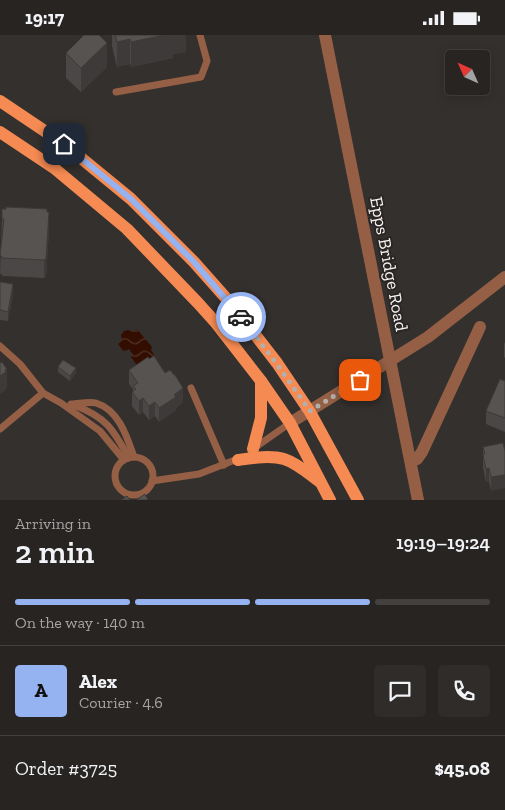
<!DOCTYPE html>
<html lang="en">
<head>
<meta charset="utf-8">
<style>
  :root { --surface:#272422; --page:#2f2c2a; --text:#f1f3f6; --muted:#a4a4a5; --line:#434140; --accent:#95b2f1 }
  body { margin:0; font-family:"Zilla Slab",serif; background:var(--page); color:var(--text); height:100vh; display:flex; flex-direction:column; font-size:19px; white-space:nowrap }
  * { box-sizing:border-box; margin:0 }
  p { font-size:16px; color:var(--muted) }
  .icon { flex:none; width:28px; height:28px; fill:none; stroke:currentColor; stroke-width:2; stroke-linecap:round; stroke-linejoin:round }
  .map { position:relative; height:465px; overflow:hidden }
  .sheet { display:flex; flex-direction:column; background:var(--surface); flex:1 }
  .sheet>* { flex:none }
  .needle { width:32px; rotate:315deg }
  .buttons { position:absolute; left:445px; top:15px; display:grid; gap:10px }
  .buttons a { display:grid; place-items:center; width:45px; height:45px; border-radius:5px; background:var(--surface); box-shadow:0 2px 12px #0003,0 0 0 1px var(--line); font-size:25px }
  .pin { position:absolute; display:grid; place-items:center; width:42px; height:42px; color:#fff; margin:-21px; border-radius:10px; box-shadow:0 2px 8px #0006 }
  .courier { position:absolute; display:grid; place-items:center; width:50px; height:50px; margin:-25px; border:4px solid #95b2f1; border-radius:50%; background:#fff; color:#222; box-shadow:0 1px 6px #0007 }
  .headline em { font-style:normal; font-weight:600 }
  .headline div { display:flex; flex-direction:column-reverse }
  .headline { display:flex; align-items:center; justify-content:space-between; height:85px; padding:0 15px }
  h1 { font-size:32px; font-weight:600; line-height:38px }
  .bar { display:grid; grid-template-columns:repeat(4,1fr); gap:8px 5px; align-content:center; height:60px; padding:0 15px }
  .bar i { height:6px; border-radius:4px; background:var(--line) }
  .bar .active { background:var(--accent) }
  .bar p { grid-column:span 4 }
  .line { display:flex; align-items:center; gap:12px; padding:0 15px; border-top:1px solid var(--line) }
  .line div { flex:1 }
  .round { display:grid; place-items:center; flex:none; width:52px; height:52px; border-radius:5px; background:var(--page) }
  .status { display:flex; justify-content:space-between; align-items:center; height:35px; padding:0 25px; background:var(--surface); direction:ltr }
  .status svg { height:14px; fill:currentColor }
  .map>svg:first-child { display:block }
  .water { fill:url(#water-waves) }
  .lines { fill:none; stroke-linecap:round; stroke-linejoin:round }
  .service { stroke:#945f45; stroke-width:7 }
  .minor { stroke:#945f45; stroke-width:12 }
  .primary { stroke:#f58a52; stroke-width:12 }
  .wall { fill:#4b4746 }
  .shaded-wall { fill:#3d3a39 }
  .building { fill:#575351; stroke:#3d3a39 }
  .done { stroke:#b2afad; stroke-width:5; stroke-dasharray:0 9 }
  .route { stroke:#95b2f1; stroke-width:6 }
  .labels { text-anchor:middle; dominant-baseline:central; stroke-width:4; stroke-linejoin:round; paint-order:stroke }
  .street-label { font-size:18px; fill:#f6f3f2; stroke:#2a2624 }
</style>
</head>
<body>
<div class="status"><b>19:17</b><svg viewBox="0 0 49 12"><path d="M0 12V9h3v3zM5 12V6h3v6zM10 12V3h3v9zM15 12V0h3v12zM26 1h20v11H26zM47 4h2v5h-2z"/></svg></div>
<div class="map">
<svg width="505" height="465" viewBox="0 0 505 465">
  <defs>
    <pattern id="water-waves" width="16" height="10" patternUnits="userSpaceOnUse" patternTransform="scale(1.25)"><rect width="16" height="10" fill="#330e00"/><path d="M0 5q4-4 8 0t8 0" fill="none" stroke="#513226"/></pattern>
  </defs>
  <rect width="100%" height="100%" fill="#34302e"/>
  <polygon class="water" points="137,294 152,312 151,315 155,321 139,333 131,322 133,320 129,314 124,317 118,309 122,305 121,300 124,296 128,295 133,297"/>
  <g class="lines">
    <g class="service">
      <polyline points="116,57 201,42 207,26 200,0"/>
      <polyline points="0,311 20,329 43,358 61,368 100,396 124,425"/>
      <polyline points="191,353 224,430"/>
      <path d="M71 369C78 369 89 366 96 368 119 375 127 402 134 422"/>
      <path d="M74 370C106 382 113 394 129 423"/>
      <polyline points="0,394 43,358"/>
      <polyline points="253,414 290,388"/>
      <circle cx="134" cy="441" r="19"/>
      <polyline points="152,446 199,439 240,423"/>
    </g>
    <g class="minor">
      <polyline points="325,0 418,465"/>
      <polyline points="290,388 428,302 505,242"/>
      <polyline points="411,426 417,424 422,417 480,292"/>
    </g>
    <g class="primary">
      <polyline points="0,66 64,109 131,164 194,227 233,271 277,328 310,377 358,465"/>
      <polyline points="0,97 54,133 127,194 198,268 216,288 261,346 290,388 330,465"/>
      <polyline points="253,414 261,383 261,346"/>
      <path d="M238 425C252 423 270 420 284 424 297 428 309 439 320 447"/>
    </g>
  </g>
  <g class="wall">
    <polygon points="112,0 186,0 186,17 173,19 173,23 131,32 130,29 117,32 112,11"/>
    <polygon points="66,18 107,32 81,57 66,43"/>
    <polygon points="2,184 49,195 46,241 44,243 2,241 2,239 0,239"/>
    <polygon points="0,247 13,259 8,286 0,285"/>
    <polygon points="505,307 505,323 504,322 504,309"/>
    <polygon points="149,324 165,338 183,367 176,373 176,375 159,387 155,381 149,385 143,377 139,380 132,371 132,357 133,356 133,354 129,349 129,335"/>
    <polygon points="58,332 76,338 70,346 58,337"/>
    <polygon points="505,346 505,397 486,389 486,376"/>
    <polygon points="503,408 491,456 489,447 486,447 483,433 483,412"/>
  </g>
  <g class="shaded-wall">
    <polygon points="165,0 186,0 186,17 173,19 173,23 131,32 131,7"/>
    <polygon points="130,4 130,29 117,32 117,7"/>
    <polygon points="107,8 107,32 81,57 81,33"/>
    <polygon points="49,177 49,195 46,241 44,243 44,225"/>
    <polygon points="13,249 13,259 8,286 8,277"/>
    <polygon points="76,333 76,338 70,346 70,341"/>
    <polygon points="7,334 7,352 6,353 6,355 0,359 0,341"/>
    <polygon points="183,353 183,367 176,373 176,375 159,387 159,373 174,360"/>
    <polygon points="143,363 143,377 139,380 139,366"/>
    <polygon points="155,367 155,381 149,385 149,371"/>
    <polygon points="489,433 489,447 486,447 486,434"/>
    <polygon points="505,440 505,453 491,456 491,442"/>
  </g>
  <g class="building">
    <polygon points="84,0 99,0 107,8 81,33 66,18"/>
    <polygon points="115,0 165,0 131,7 130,4 117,7"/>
    <polygon points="6,172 47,174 47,177 49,177 46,224 44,225 2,223 2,221 0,221 4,184 2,184 2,174 6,174"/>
    <polygon points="0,247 13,249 8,277 0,275"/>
    <polygon points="154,321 165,338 170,335 174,340 175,340 183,353 174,360 176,362 159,373 155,367 149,371 143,363 139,366 132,357 136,354 133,351 138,348 129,335 148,322 149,324"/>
    <polygon points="63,325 76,333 70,341 58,332"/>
    <polygon points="0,327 1,328 2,327 7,334 5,335 6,337 0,341"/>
    <polygon points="500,344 505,346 505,383 486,376"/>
    <polygon points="503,408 505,416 505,440 491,442 489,433 486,434 483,420 485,419 483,412"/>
    <polygon points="145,459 148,465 136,465"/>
    <polygon points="127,461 130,465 121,465"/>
  </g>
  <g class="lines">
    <polyline class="done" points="241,282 276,328 310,376 360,345"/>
    <polyline class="route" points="64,109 131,164 194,227 241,282"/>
  </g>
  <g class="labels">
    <g class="street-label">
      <text transform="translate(389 229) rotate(79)">Epps Bridge Road</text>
    </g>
  </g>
</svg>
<div class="buttons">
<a><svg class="needle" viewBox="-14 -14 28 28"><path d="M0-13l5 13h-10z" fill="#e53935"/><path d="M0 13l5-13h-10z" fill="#a4a4a5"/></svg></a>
</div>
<div class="pin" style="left:360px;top:345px;background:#ea580c"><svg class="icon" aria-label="bag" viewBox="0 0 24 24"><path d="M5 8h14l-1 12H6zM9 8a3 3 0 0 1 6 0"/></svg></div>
<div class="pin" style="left:64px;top:109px;background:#1f2937"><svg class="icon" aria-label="home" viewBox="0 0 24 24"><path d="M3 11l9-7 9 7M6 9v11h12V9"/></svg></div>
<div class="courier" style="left:241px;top:282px"><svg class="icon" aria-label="car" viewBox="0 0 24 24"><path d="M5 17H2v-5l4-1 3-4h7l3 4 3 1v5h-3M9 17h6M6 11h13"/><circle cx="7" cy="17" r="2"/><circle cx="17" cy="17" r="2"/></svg></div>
</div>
<section class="sheet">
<div class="headline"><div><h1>2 min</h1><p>Arriving in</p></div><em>19:19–19:24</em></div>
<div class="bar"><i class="active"></i><i class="active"></i><i class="active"></i><i></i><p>On the way · 140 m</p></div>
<div class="line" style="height:90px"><b class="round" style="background:var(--accent);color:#111">A</b><div><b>Alex</b><p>Courier · 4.6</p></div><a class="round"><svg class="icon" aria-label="chat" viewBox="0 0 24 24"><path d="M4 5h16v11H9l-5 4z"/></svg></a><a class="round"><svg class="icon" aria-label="phone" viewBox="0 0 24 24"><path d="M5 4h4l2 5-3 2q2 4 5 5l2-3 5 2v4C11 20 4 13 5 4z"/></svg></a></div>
<div class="line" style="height:65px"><div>Order #3725</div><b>$45.08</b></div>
</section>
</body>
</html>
